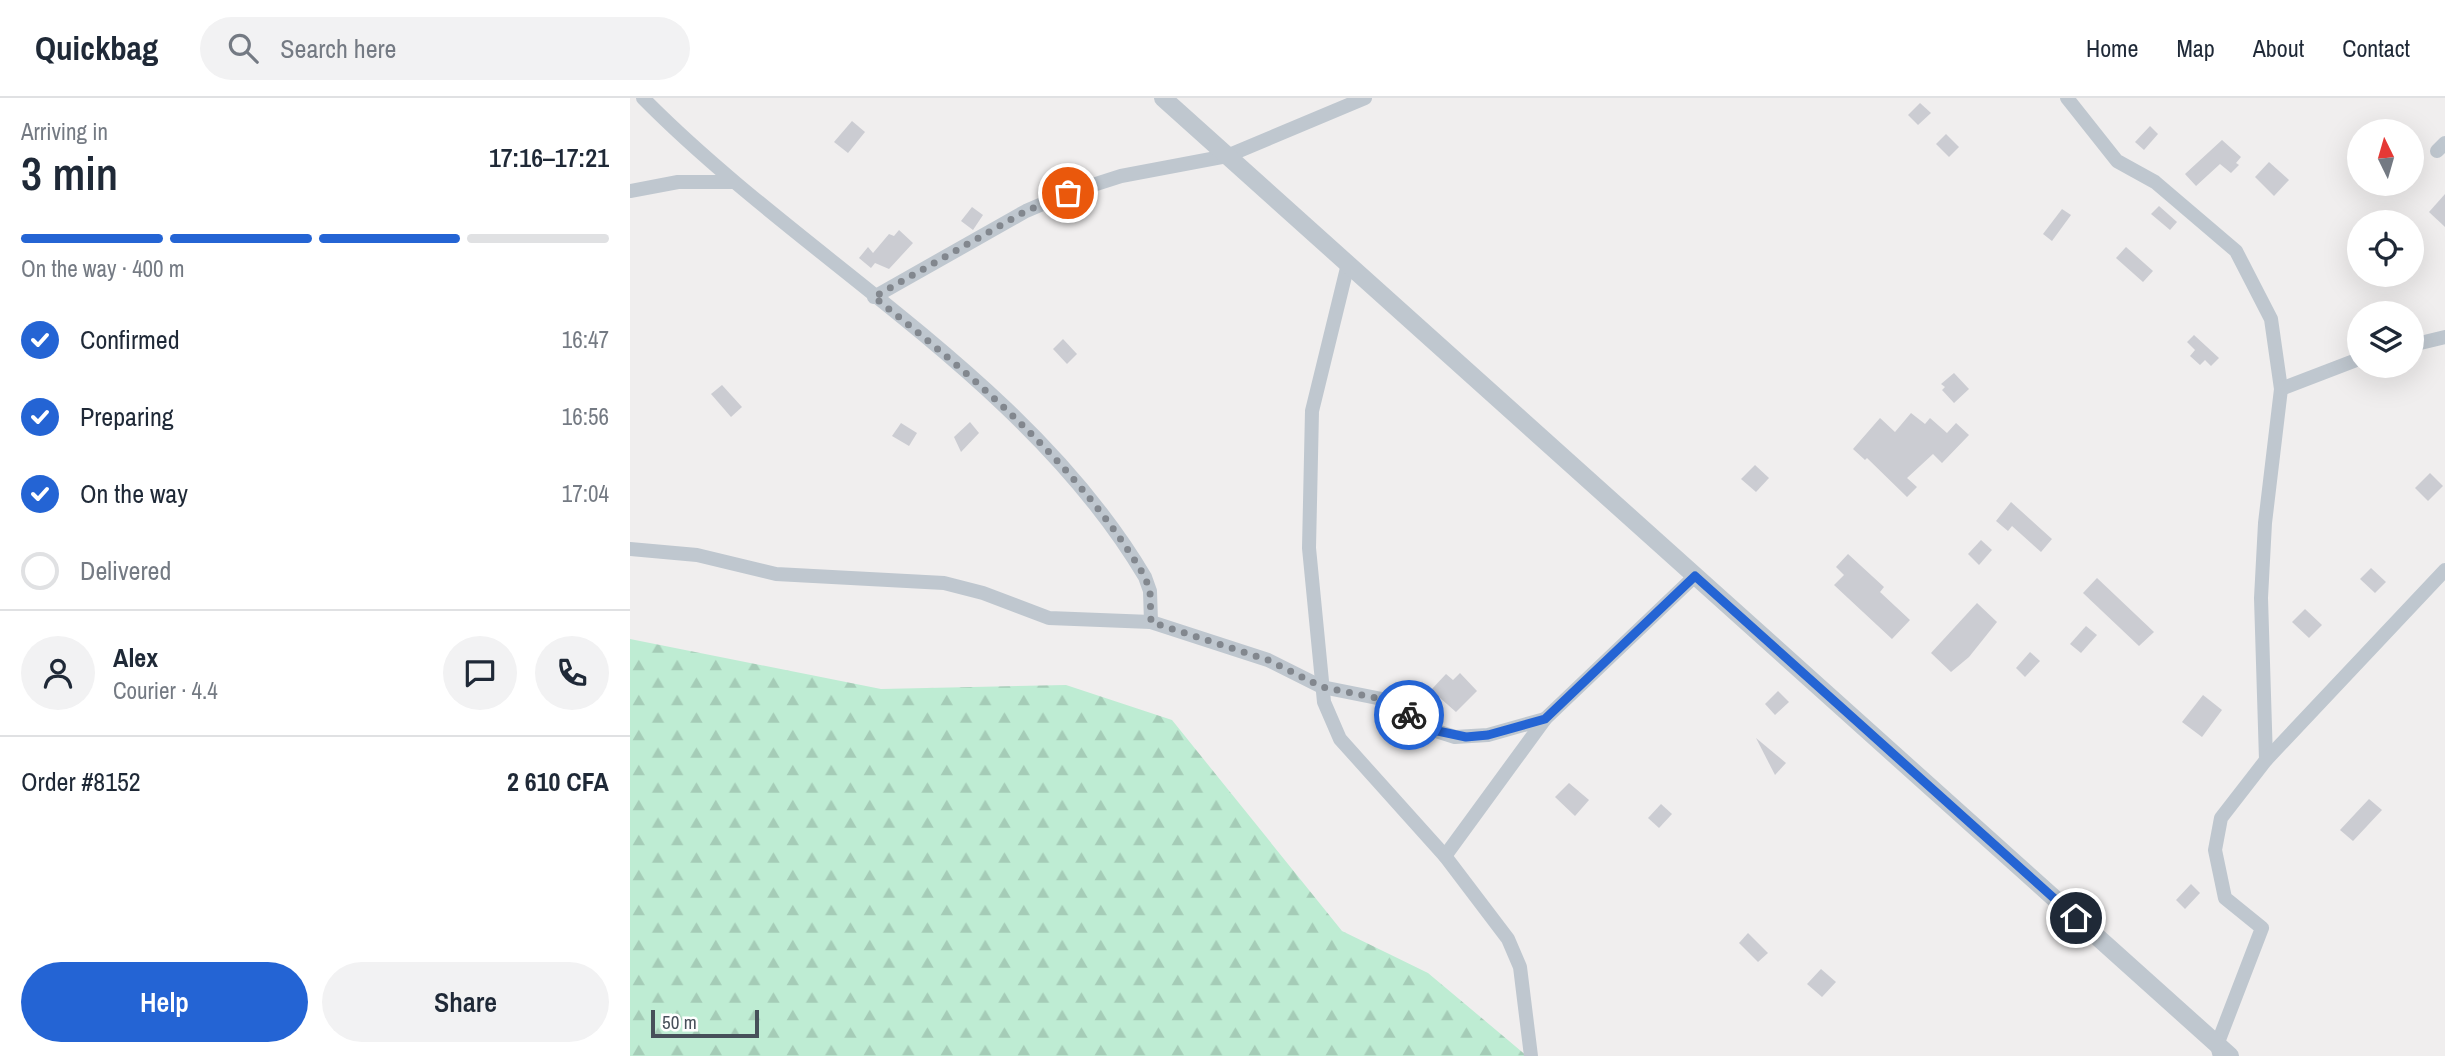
<!DOCTYPE html>
<html lang="en">
<head>
<meta charset="utf-8">
<style>
  :root { --surface:#fff; --page:#f2f2f3; --text:#1f2937; --muted:#747a83; --line:#e0e1e3; --accent:#2464d4 }
  body { margin:0; font-family:"Archivo Narrow",sans-serif; background:var(--page); color:var(--text); height:100vh; display:flex; flex-direction:column; font-size:26px; white-space:nowrap }
  * { box-sizing:border-box; margin:0 }
  p { font-size:23px; color:var(--muted) }
  .icon { flex:none; width:38px; height:38px; fill:none; stroke:currentColor; stroke-width:2; stroke-linecap:round; stroke-linejoin:round }
  .map { position:relative; flex:1; overflow:hidden }
  .details { display:flex; flex-direction:column; background:var(--surface); width:630px }
  .details>* { flex:none }
  .needle { width:46px; rotate:355deg }
  .controls { position:absolute; left:1717px; top:21px; display:grid; gap:14px }
  .controls a { display:grid; place-items:center; width:77px; height:77px; border-radius:50%; background:var(--surface); box-shadow:0 7px 28px #0002; font-size:35px }
  .scale { position:absolute; left:21px; bottom:18px; width:108px; box-sizing:border-box; padding-left:7px; border:4px solid #47505a; border-top:0; font-size:19px; line-height:24px; white-space:nowrap; color:#47505a; -webkit-text-stroke:5px #fff; paint-order:stroke }
  .pin { position:absolute; display:grid; place-items:center; width:60px; height:60px; color:#fff; margin:-30px; border:4px solid #fff; border-radius:50%; box-shadow:0 2px 7px #0007 }
  .courier { position:absolute; display:grid; place-items:center; width:70px; height:70px; margin:-35px; border:5px solid #2464d4; border-radius:50%; background:#fff; color:#222; box-shadow:0 2px 9px #0007 }
  .summary em { font-style:normal; font-weight:600 }
  .summary div { display:flex; flex-direction:column-reverse }
  .summary { display:flex; align-items:center; justify-content:space-between; height:119px; padding:0 21px }
  h1 { font-size:46px; font-weight:600; line-height:52px }
  .bar { display:grid; grid-template-columns:repeat(4,1fr); gap:10px 7px; align-content:center; height:84px; padding:0 21px }
  .bar i { height:9px; border-radius:5px; background:var(--line) }
  .bar .current { background:var(--accent) }
  .bar p { grid-column:span 4 }
  .line { display:flex; align-items:center; gap:18px; padding:0 21px; border-top:2px solid var(--line) }
  .line div { flex:1 }
  .round { display:grid; place-items:center; flex:none; width:74px; height:74px; border-radius:37px; background:var(--page) }
  ol { padding:0 21px; list-style:none }
  li { display:flex; align-items:center; gap:21px; height:77px }
  li p { margin-inline-start:auto }
  li .icon { padding:7px; border-radius:50%; background:var(--accent); color:#fff; stroke-width:4 }
  li:last-child { color:var(--muted) }
  li i { width:38px; height:38px; border:4px solid var(--line); border-radius:50% }
  .cta { display:flex; gap:14px; margin-top:auto; padding:14px 21px }
  .cta a { flex:1; height:80px; border-radius:42px; background:var(--accent); color:#fff; font-size:28px; font-weight:600; line-height:80px; text-align:center }
  .cta a+a { background:var(--page); color:var(--text) }
  header { display:flex; align-items:center; gap:42px; box-sizing:border-box; height:98px; padding:0 35px; background:var(--surface); border-bottom:2px solid var(--line) }
  header strong { font-size:33px }
  nav { display:flex; gap:38px; margin-inline-start:auto; font-size:24px }
  .search { width:490px; height:63px; background:var(--page); display:flex; align-items:center; gap:18px; box-sizing:border-box; padding:0 24px; border-radius:38px; color:var(--muted); font-size:26px }
  main { display:flex; flex:1; min-height:0 }
  .map>svg:first-child { display:block }
  .forest { fill:url(#forest-firs) }
  .building { fill:#cbccd2 }
  .lines { fill:none; stroke-linecap:round; stroke-linejoin:round }
  .minor { stroke:#bfc7cf; stroke-width:14 }
  .tertiary { stroke:#bfc7cf; stroke-width:18 }
  .done { stroke:#82878e; stroke-width:7; stroke-dasharray:0 12.6 }
  .route { stroke:#2464d4; stroke-width:9 }
</style>
</head>
<body>
<header>
<strong>Quickbag</strong>
<div class="search"><svg class="icon" aria-label="search" viewBox="0 0 24 24"><circle cx="10" cy="10" r="6"/><path d="M15 15l6 6"/></svg>Search here</div>
<nav><a>Home</a><a>Map</a><a>About</a><a>Contact</a></nav>
</header>
<main>
<section class="details">
<div class="summary"><div><h1>3 min</h1><p>Arriving in</p></div><em>17:16–17:21</em></div>
<div class="bar"><i class="current"></i><i class="current"></i><i class="current"></i><i></i><p>On the way · 400 m</p></div>
<ol>
<li><svg class="icon" aria-label="check" viewBox="0 0 24 24"><path d="M5 12l5 5 9-10"/></svg>Confirmed<p>16:47</p></li>
<li><svg class="icon" aria-label="check" viewBox="0 0 24 24"><path d="M5 12l5 5 9-10"/></svg>Preparing<p>16:56</p></li>
<li><svg class="icon" aria-label="check" viewBox="0 0 24 24"><path d="M5 12l5 5 9-10"/></svg>On the way<p>17:04</p></li>
<li><i></i>Delivered</li>
</ol>
<div class="line" style="height:126px"><a class="round"><svg class="icon" aria-label="person" viewBox="0 0 24 24"><circle cx="12" cy="8" r="4"/><path d="M4 21q1-7 8-7t8 7"/></svg></a><div><b>Alex</b><p>Courier · 4.4</p></div><a class="round"><svg class="icon" aria-label="chat" viewBox="0 0 24 24"><path d="M4 5h16v11H9l-5 4z"/></svg></a><a class="round"><svg class="icon" aria-label="phone" viewBox="0 0 24 24"><path d="M5 4h4l2 5-3 2q2 4 5 5l2-3 5 2v4C11 20 4 13 5 4z"/></svg></a></div>
<div class="line" style="height:91px"><div>Order #8152</div><b>2 610 CFA</b></div>
<div class="cta"><a>Help</a><a>Share</a></div>
</section>
<div class="map">
<svg width="1815" height="958" viewBox="0 0 1815 958">
  <defs>
    <pattern id="forest-firs" width="22" height="20" patternUnits="userSpaceOnUse" patternTransform="scale(1.75)"><rect width="22" height="20" fill="#beecd3"/><path d="M5 1l3.5 6h-7zM16 11l3.5 6h-7z" fill="#a5ccb7"/></pattern>
  </defs>
  <rect width="100%" height="100%" fill="#f0eeee"/>
  <polygon class="forest" points="0,541 251,591 436,587 542,622 712,833 798,875 897,958 0,958"/>
  <g class="building">
    <polygon points="1290,5 1301,15 1288,27 1278,17"/>
    <polygon points="222,23 235,34 218,55 204,44"/>
    <polygon points="1520,28 1528,36 1514,52 1505,44"/>
    <polygon points="1316,36 1329,49 1319,59 1306,46"/>
    <polygon points="1592,42 1611,59 1606,65 1609,67 1601,75 1590,66 1566,88 1555,76"/>
    <polygon points="1639,64 1659,82 1644,98 1625,79"/>
    <polygon points="1815,96 1815,129 1799,114"/>
    <polygon points="1529,108 1547,124 1540,132 1521,116"/>
    <polygon points="342,109 353,117 343,132 331,123"/>
    <polygon points="1432,111 1441,117 1422,143 1413,136"/>
    <polygon points="269,132 283,145 259,171 245,165 241,170 229,160 238,149 243,155 259,136 264,138"/>
    <polygon points="1496,149 1523,173 1513,184 1486,160"/>
    <polygon points="1564,237 1589,260 1581,268 1575,262 1570,267 1560,258 1565,252 1557,244"/>
    <polygon points="433,241 447,256 437,266 423,251"/>
    <polygon points="1324,275 1339,291 1324,305 1312,292 1315,289 1311,286"/>
    <polygon points="92,287 112,309 101,319 81,296"/>
    <polygon points="1281,315 1295,326 1300,320 1317,335 1326,325 1339,337 1312,365 1303,356 1277,380 1287,389 1277,399 1237,360 1235,362 1223,351 1250,320 1265,334"/>
    <polygon points="340,324 349,335 331,354 324,339"/>
    <polygon points="271,325 287,335 279,348 262,338"/>
    <polygon points="1125,367 1139,380 1126,394 1111,381"/>
    <polygon points="1800,375 1813,388 1798,403 1785,390"/>
    <polygon points="1381,404 1422,441 1411,454 1382,428 1378,433 1366,423"/>
    <polygon points="1351,442 1362,452 1349,467 1338,456"/>
    <polygon points="1218,456 1254,489 1250,494 1280,522 1262,541 1204,487 1214,477 1206,469"/>
    <polygon points="1741,470 1756,484 1745,495 1730,481"/>
    <polygon points="1467,480 1524,534 1509,548 1453,495"/>
    <polygon points="1347,505 1367,524 1339,559 1321,574 1301,555"/>
    <polygon points="1675,511 1692,527 1679,540 1662,524"/>
    <polygon points="1456,528 1467,537 1451,555 1440,546"/>
    <polygon points="1400,554 1410,563 1395,579 1386,570"/>
    <polygon points="830,575 847,593 826,614 801,592 816,576 823,582"/>
    <polygon points="1148,593 1159,604 1145,617 1135,606"/>
    <polygon points="1573,597 1592,612 1572,639 1552,624"/>
    <polygon points="1126,640 1156,665 1145,677"/>
    <polygon points="939,685 959,702 945,718 925,699"/>
    <polygon points="1739,701 1752,712 1723,743 1710,732"/>
    <polygon points="1031,706 1042,716 1029,730 1018,720"/>
    <polygon points="1561,786 1570,795 1555,811 1546,802"/>
    <polygon points="1118,835 1138,855 1128,864 1109,845"/>
    <polygon points="1191,871 1206,884 1192,899 1177,886"/>
  </g>
  <g class="lines">
    <g class="minor">
      <path d="M13 0C173 162 397 280 515 479L520 493 521 524"/>
      <polyline points="1437,0 1487,63 1525,84 1606,153 1641,221 1651,291 1635,425 1631,500 1636,662"/>
      <polyline points="1807,53 1815,45"/>
      <polyline points="0,93 48,84 102,84"/>
      <polyline points="718,166 682,313 679,450 694,604 710,641 815,758 878,841 890,869 901,958"/>
      <polyline points="244,199 396,113 438,95 491,78 597,58 735,0"/>
      <polyline points="1782,247 1815,239"/>
      <polyline points="1651,291 1729,261"/>
      <polyline points="0,451 67,457 146,476 314,485 353,495 419,520 521,524 638,562 692,589 752,601 803,632 825,639 858,637 915,621"/>
      <polyline points="815,758 915,621 1065,478"/>
      <polyline points="1589,955 1587,947 1632,830 1595,800 1585,752 1591,720 1636,662 1815,472"/>
    </g>
    <polyline class="tertiary" points="533,0 1600,958"/>
  </g>
  <g class="lines">
    <path class="done" d="M438 95 396 113 244 199C345 280 448 366 515 479L520 493 521 524 638 562 692 589 752 601 779 617"/>
    <polyline class="route" points="779,617 803,632 836,639 858,637 915,621 1065,478 1446,820"/>
  </g>
</svg>
<div class="controls">
<a><svg class="needle" viewBox="-14 -14 28 28"><path d="M0-13l5 13h-10z" fill="#e53935"/><path d="M0 13l5-13h-10z" fill="#747a83"/></svg></a>
<a><svg class="icon" aria-label="locate" viewBox="0 0 24 24"><circle cx="12" cy="12" r="6"/><path d="M12 2v4M12 18v4M2 12h4M18 12h4"/></svg></a>
<a><svg class="icon" aria-label="layers" viewBox="0 0 24 24"><path d="M12 4l9 5-9 5-9-5zM3 14l9 5 9-5"/></svg></a>
</div>
<div class="scale">50 m</div>
<div class="pin" style="left:438px;top:95px;background:#ea580c"><svg class="icon" aria-label="bag" viewBox="0 0 24 24"><path d="M5 8h14l-1 12H6zM9 8a3 3 0 0 1 6 0"/></svg></div>
<div class="pin" style="left:1446px;top:820px;background:#1f2937"><svg class="icon" aria-label="home" viewBox="0 0 24 24"><path d="M3 11l9-7 9 7M6 9v11h12V9"/></svg></div>
<div class="courier" style="left:779px;top:617px"><svg class="icon" aria-label="bike" viewBox="0 0 24 24"><circle cx="6" cy="16" r="4"/><circle cx="18" cy="16" r="4"/><path d="M6 16l4-8h5l3 8M10 8l3 8H6M13 5h3"/></svg></div>
</div>
</main>
</body>
</html>
